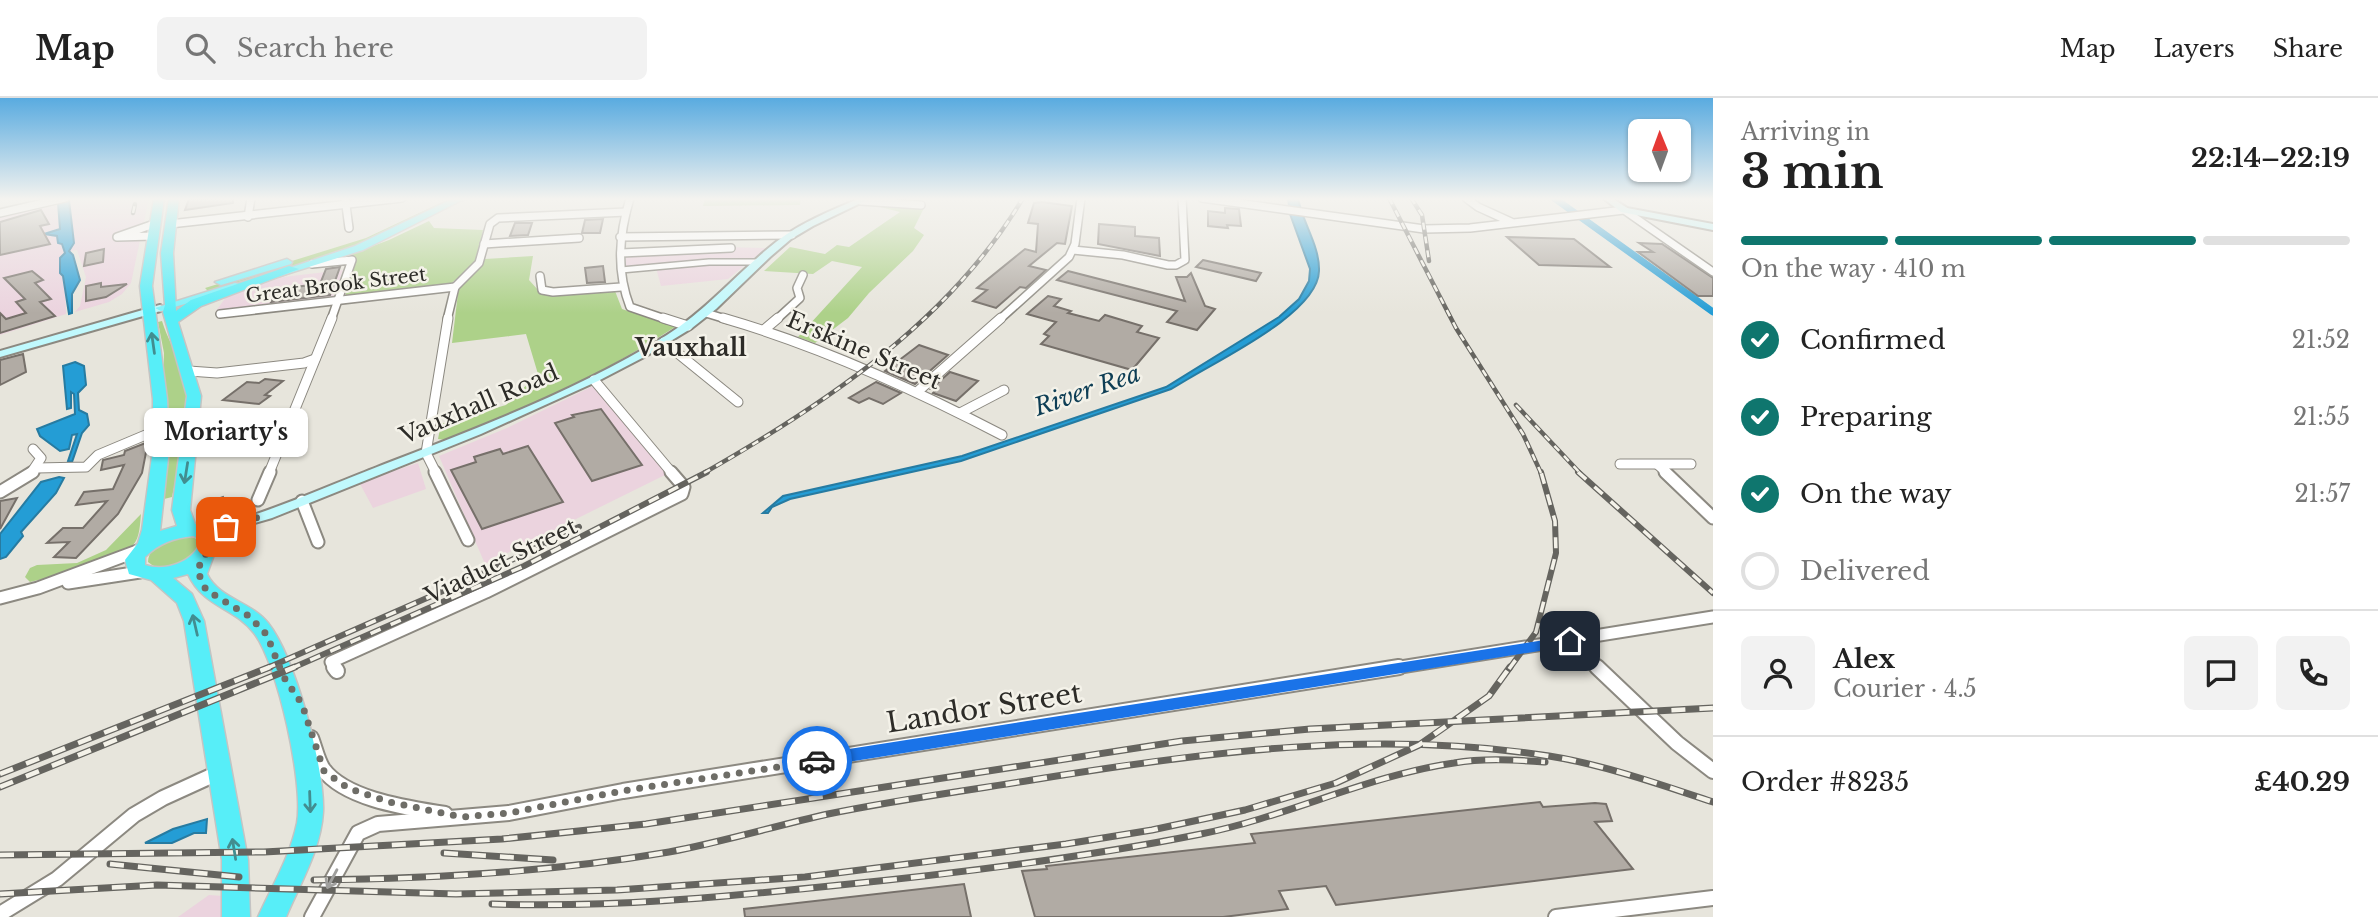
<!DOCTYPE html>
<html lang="en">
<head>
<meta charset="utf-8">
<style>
  :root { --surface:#fff; --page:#f2f2f2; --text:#222; --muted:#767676; --line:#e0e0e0; --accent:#0f766e }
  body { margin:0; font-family:"Libre Baskerville",serif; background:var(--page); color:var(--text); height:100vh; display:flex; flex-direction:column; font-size:26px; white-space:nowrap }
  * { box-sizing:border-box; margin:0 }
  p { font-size:23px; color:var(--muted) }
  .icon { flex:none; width:38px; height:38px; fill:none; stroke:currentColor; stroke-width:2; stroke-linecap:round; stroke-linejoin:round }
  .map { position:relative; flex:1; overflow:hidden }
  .details { display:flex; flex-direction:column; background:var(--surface); width:665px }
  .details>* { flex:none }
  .needle { width:46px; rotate:359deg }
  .controls { position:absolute; left:1628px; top:21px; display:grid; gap:14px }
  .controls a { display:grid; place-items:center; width:63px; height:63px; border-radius:10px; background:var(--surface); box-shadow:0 2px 5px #0004; font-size:35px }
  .pin { position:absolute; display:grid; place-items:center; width:60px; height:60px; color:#fff; margin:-30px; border-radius:14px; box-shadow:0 4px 10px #0006 }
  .courier { position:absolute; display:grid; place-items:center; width:70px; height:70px; margin:-35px; border:5px solid #1a73e8; border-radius:50%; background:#fff; color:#222; box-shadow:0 2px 9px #0007 }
  .bubble { position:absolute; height:49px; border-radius:10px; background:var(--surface); box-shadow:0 2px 5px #0004; font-size:23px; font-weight:700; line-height:49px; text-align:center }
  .summary em { font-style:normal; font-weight:700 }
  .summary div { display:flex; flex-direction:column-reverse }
  .summary { display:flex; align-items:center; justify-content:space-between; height:119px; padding:0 28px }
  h1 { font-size:46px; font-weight:700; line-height:52px }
  .bar { display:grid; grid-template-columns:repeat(4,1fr); gap:10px 7px; align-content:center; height:84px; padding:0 28px }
  .bar i { height:9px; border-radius:5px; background:var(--line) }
  .bar .selected { background:var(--accent) }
  .bar p { grid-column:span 4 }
  .line { display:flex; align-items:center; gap:18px; padding:0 28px; border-top:2px solid var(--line) }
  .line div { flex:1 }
  .round { display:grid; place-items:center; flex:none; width:74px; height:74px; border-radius:10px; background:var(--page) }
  ol { padding:0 28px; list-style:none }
  li { display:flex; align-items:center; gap:21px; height:77px }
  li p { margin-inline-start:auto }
  li .icon { padding:7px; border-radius:50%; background:var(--accent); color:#fff; stroke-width:4 }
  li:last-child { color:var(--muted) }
  li i { width:38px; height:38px; border:4px solid var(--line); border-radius:50% }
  header { display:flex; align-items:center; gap:42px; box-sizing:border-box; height:98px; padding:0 35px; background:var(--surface); border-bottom:2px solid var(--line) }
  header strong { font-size:33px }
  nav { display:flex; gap:38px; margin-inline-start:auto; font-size:24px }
  .search { width:490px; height:63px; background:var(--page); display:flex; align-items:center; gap:18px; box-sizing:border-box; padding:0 24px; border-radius:10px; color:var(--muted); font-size:26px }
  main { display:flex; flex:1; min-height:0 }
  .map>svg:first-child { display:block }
  .commercial { fill:#ebd3de }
  .green { fill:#add189 }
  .water { fill:#249dd5; stroke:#277ba1; stroke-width:2 }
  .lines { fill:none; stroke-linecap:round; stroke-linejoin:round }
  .canal { stroke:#249dd5; stroke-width:7 }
  .building { fill:#b1aba4; stroke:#76706a; stroke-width:2 }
  .pedestrian-casing { stroke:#8c8981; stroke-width:8 }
  .minor-far3-casing { stroke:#8c8981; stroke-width:10 }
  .minor-far2-casing { stroke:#8c8981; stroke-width:11 }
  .minor-far1-casing { stroke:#8c8981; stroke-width:15 }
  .minor-casing { stroke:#8c8981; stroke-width:18 }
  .secondary-casing { stroke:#8c8981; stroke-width:4 }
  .primary-casing { stroke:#c4c4c3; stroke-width:3 }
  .trunk-casing { stroke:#c4c4c3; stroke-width:3 }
  .pedestrian { stroke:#fff; stroke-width:5 }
  .minor-far3 { stroke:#fff; stroke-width:7 }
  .minor-far2 { stroke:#fff; stroke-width:9 }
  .minor-far1 { stroke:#fff; stroke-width:11 }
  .minor { stroke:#fff; stroke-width:14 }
  .secondary { fill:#c0f9fd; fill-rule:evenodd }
  .primary { fill:#81f2fa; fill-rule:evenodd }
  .trunk { fill:#57eef8; fill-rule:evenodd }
  .rail-far2-casing { stroke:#65645f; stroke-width:4.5 }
  .rail-far1-casing { stroke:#65645f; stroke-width:6 }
  .rail-casing { stroke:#65645f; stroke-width:7 }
  .rail-far2 { stroke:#f4f2e9; stroke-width:2.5; stroke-dasharray:7; stroke-linecap:butt }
  .rail-far1 { stroke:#f4f2e9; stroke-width:3.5; stroke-dasharray:11; stroke-linecap:butt }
  .rail { stroke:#f4f2e9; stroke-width:4.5; stroke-dasharray:14; stroke-linecap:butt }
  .oneway { stroke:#428d90 }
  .oneway2 { stroke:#a0a09e }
  .route { fill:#1a73e8 }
  .done { stroke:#6e6d67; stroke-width:7; stroke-dasharray:0 12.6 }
  .labels { text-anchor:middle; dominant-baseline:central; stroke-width:5; stroke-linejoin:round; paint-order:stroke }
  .far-street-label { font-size:19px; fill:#2d2c28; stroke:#f4f2e9 }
  .street-label { font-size:23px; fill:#2d2c28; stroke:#f4f2e9 }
  .far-district-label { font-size:24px; font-weight:bold; fill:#2d2c28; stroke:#f4f2e9 }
  .water-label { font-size:24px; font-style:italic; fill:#0e3e55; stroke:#f4f2e9 }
  .near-street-label { font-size:28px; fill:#2d2c28; stroke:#f4f2e9 }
</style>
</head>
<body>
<header>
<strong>Map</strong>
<div class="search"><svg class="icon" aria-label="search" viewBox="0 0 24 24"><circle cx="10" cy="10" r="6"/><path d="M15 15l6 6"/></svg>Search here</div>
<nav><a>Map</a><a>Layers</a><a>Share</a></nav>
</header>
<main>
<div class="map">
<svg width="1713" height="819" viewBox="0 0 1713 819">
  <rect width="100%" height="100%" fill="#e7e5dc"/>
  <g class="commercial">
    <polygon points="73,100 149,100 131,185 122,196 109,204 75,214 80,208 86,179 77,152 66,154 60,160 60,175 65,183 66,216 0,237 0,117"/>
    <polygon points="723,149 766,150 728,181 661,188 656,170 626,173 626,155"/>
    <polygon points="343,172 333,199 216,213 226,199 283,179"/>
    <polygon points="593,288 667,376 485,466 439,358 507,330"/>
    <polygon points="418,365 426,391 373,410 359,384"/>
    <polygon points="209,797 223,798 222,819 178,819"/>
  </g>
  <g class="green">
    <polygon points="451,100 459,100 348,152 208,193 205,190 366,140"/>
    <polygon points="705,100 801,100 800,107 703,108"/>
    <polygon points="868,106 924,110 914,130 924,137 913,153 869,195 848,220 815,245 798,239 862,169 832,163 813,176 764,173 790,149 825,156 837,147 849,149 900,114"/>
    <polygon points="429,123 434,130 483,132 476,165 449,187 345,199 356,161 345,160 346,158 389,142"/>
    <path d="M533 158 529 182 539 193H615L622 211 675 229C603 276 527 310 446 342L438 341 441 326 506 307 538 276 526 236 452 245 459 187 485 161Z"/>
    <path d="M162 223C167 239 175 253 181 269 195 310 181 358 172 399L160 402 164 255 158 224Z"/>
    <path d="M141 416C140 425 140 440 133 447 115 464 55 478 30 484L25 479 30 470 37 467 77 465 106 452Z"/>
    <path d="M189 438 200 442 201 446C189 461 166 480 148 464 149 445 173 441 189 438Z"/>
  </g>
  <g class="water">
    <path d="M1288 100H1298C1302 124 1320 148 1319 173 1318 215 1220 261 1188 281L1171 291 961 363 790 401 772 409 768 415H763L783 398 962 358 1166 289 1279 219 1299 201 1309 183 1310 171 1290 116Z"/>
    <polygon points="69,102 74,145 69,153 73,157 80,182 72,196 72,215 69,216 63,178 60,175 60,160 65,155 62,146 58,145 57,138 44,136 60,131 58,105"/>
    <polygon points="75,264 84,268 86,287 78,295 79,312 87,316 89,327 82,335 72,364 68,363 77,336 72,337 69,351 60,353 40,338 37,331 75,316 74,296 71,294 71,310 67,311 63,268"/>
    <polygon points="59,379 64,380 56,395 21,434 23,438 6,459 0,461 0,436 41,384"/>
    <polygon points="207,721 206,735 194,735 172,745 145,745 173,731"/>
  </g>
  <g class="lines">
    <polyline class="canal" points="1554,100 1713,214"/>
  </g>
  <g class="building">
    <polygon points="233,100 233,105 185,112 189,101"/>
    <polygon points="1042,104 1072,108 1065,146 1057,145 1029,168 1046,172 1026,190 1020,189 996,210 973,203 987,192 977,190 1025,151 1036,154 1038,126 1028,125 1034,105"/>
    <polygon points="1225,110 1239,111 1241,128 1227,127 1228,130 1208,128 1208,113 1225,115"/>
    <polygon points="41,112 49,126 40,128 50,146 0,157 0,124"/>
    <polygon points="603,121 600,135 582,135 585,122"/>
    <polygon points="515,125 532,125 528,137 510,138"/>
    <polygon points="1099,126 1135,129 1135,138 1159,140 1160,158 1098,146"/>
    <polygon points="1507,139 1574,141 1610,169 1539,167"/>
    <polygon points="1639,145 1662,146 1713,180 1713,198 1698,198 1638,154 1653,154"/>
    <polygon points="104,151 103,164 84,168 86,155"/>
    <polygon points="1203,162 1261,175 1256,183 1196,169"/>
    <polygon points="603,168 605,184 587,185 585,170"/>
    <polygon points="340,169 330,197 271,204 277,191 320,186 326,171"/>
    <polygon points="32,173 43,182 35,185 51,201 40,204 55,218 0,235 0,215 6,221 26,215 16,204 25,201 4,180"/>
    <polygon points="1068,173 1185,203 1176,179 1187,179 1191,175 1205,208 1215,211 1197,232 1167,224 1177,213 1057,182"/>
    <polygon points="101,185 101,189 127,186 106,199 86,203 86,188"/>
    <polygon points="1048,198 1061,201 1054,208 1071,213 1068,215 1099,223 1105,217 1142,228 1137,234 1159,240 1132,272 1041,246 1049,238 1044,236 1056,224 1027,216"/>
    <polygon points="919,247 948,257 915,286 885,273"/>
    <polygon points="23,256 26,274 0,287 0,262"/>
    <polygon points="950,274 978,283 956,303 933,295 936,292 931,291"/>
    <polygon points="265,281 283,283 265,297 270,298 259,306 223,302 247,284 259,285"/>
    <polygon points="876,284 901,295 883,306 869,300 859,305 849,300"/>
    <polygon points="601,311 642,367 592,383 555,325 574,319 572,317"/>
    <polygon points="148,344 142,375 118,416 76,460 54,459 69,444 47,445 63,430 83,430 107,403 76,407 84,394 113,391 124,367 101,372 103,362 124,357 125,353"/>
    <polygon points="528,348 563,404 482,431 451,372 476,364 474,359 500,351 503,356"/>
    <polygon points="223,399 229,420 212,424 206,405"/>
    <polygon points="17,400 0,431 0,403"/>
    <polygon points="1540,704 1543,709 1595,705 1606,706 1612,723 1595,724 1633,771 1336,807 1326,788 1279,793 1288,811 1223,819 1035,819 1022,773 1047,771 1046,768 1255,745 1251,736"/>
    <polygon points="964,786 971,819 745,819 744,811"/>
  </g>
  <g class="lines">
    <g class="pedestrian-casing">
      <polyline id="pedestrian" points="621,172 709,164 760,164"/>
    </g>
    <g class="minor-far3-casing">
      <g id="minor-far3">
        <polyline points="345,100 349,130"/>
        <path d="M630 100C619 137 616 172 630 209L668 222"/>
        <polyline points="1202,100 1424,131 1470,130 1624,112 1713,174"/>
        <polyline points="1466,100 1478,109 1511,124"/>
        <polyline points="861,103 921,107"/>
        <polyline points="0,115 65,100"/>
        <polyline points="248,119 251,100"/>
        <polyline points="170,126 402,100"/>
        <polyline points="153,138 117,139 154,126"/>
        <polyline points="620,139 792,137"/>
        <polyline points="484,146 579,140"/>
        <polyline points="1073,152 1123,157 1168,167 1176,167 1185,162 1182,100"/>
        <polyline points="621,155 731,150"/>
        <polyline points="312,166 352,162 331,222"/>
        <polyline points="540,178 542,192 553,194 621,189"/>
        <polyline points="706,215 729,222"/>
        <polyline points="220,216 455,189"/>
        <polyline points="447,222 455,189 479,165 490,126 498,120 626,114"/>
        <polyline points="776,222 800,200 797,190 803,177"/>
        <polyline points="999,222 1069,159 1075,146 1081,100"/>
      </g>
    </g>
    <g class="minor-far2-casing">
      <g id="minor-far2">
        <polyline points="663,220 688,228"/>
        <path d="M723 220C820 248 912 290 1002 337"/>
        <polyline points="765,231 778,220"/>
        <polyline points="664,244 738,304"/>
        <polyline points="189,273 217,275 304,265 315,261"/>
        <polyline points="594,282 672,375"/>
        <polyline points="917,294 1001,220"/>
        <polyline points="960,315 1004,292"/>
        <polyline points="1620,366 1691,366"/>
        <polyline points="1658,367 1667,375"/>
        <polyline points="36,370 86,369 98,357 148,336"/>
        <polyline points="31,375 41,360 33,351"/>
        <polyline points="269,375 332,220"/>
        <polyline points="436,375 426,355 448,220"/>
      </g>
    </g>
    <g class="minor-far1-casing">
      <g id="minor-far1">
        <polyline points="435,374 468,442"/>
        <polyline points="1665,374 1713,420"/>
        <polyline points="0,394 33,374"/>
        <polyline points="258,402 270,374"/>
        <polyline points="302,403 318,444"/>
        <polyline points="68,485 140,474"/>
        <polyline points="0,500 38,490 140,452"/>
        <polyline points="1570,543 1599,571"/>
        <polyline points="336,571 331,564 486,494 682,396 684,389 671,374"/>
        <polyline points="1388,571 1713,519"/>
      </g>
    </g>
    <g class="minor-casing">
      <g id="minor">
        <polyline points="334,569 337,573"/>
        <polyline points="1597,569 1677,645 1713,673"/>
        <path d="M311 640C315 650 317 662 323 671 346 702 409 710 445 716"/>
        <polyline points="0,816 57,781 134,717 163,700 220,674"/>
        <polyline points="312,819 358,735 378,726 509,715 623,693 1399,569"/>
        <polyline points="1556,819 1713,800"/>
      </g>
    </g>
    <g class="secondary-casing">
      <g id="secondary">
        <path d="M860 100H871L813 128 791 141 770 159 716 211 692 230 646 258 598 283 481 336 272 420 216 436 202 438 195 433 197 430C212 426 228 425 244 420 289 406 333 386 377 369 475 331 577 293 667 237 708 211 738 174 776 144 801 124 831 113 860 100Z"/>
        <polygon points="1603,100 1612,100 1627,110 1713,126 1713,132 1621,114"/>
        <polygon points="160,207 165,210 164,212 0,259 0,253"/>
      </g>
    </g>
    <g class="primary-casing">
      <g id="primary">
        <polygon points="454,100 466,100 363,152 280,178 271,176 355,148"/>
        <polygon points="287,161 292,164 291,166 221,187 215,184"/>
        <polygon points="235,185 239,186 239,190 161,213 155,210"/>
      </g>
    </g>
    <g class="trunk-casing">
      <path id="trunk" d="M154 100H164L152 188 167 301 169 351 160 433 177 428 172 412 187 298 163 214 165 207 161 155 169 100H179L173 155 176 213 191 202 289 168 299 171 201 208 178 224 201 298 190 412 195 426 212 431 220 440 207 476C219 501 252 504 268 525 295 559 325 670 323 714 321 751 300 786 286 819H258C272 788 290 759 297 725 304 687 278 566 254 535 234 509 204 510 188 476L173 480 192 496 204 523 248 762 250 819H222V762L184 523 177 505 151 482 129 476 125 462 138 445 142 432 153 351V301L140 188ZM193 438 202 441C195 464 166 474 145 467V459C159 445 174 440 193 438Z"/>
    </g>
    <use href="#pedestrian" class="pedestrian"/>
    <use href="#minor-far3" class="minor-far3"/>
    <use href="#minor-far2" class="minor-far2"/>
    <use href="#minor-far1" class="minor-far1"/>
    <use href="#minor" class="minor"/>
    <use href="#secondary" class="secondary"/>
    <use href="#primary" class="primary"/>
    <use href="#trunk" class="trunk"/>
    <g class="rail-far2-casing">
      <g id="rail-far2">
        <polyline points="1389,100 1456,230 1523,336 1541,375"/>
        <polyline points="1411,100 1422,117 1429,163"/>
        <polyline points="133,115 135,106"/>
        <polyline points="1516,307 1580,375"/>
        <path d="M704 375C825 306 950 223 1023 100"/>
      </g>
    </g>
    <g class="rail-far1-casing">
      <g id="rail-far1">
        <polyline points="1578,374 1713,495"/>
        <polyline points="265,571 493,471 579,429"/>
        <polyline points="290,571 524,468 707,374"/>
        <polyline points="1509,571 1536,534 1556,455 1555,423 1541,374"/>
      </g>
    </g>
    <g class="rail-casing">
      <g id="rail">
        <polyline points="0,676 270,569"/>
        <polyline points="0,689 295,569"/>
        <polyline points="444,755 553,762"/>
        <polyline points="0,757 264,754 502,741 646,726 1182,643 1310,631 1713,610"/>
        <polyline points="110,766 239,779"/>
        <path d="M314 782C432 781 552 774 669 754 722 744 775 728 828 716 895 702 964 693 1032 682 1203 654 1376 631 1549 658 1605 667 1659 686 1713 704"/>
        <polyline points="0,796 157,787 456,796 617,792 805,779 1066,746 1152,732 1245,712 1336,685 1419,647 1489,598 1510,569"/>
        <path d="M492 806C609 810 724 799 840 787 961 775 1082 760 1201 736 1287 719 1369 677 1454 665 1484 660 1514 662 1545 664"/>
      </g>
    </g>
    <use href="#rail-far2" class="rail-far2"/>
    <use href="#rail-far1" class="rail-far1"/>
    <use href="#rail" class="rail"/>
  </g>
  <defs><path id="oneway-shaft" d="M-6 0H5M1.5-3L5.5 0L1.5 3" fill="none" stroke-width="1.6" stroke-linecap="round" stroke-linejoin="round" transform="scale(1.75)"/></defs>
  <g class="oneway">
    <use href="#oneway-shaft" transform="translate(153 245) rotate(-98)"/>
    <use href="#oneway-shaft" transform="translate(186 375) rotate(99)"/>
    <use href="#oneway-shaft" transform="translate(195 527) rotate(-103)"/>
    <use href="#oneway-shaft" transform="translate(310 704) rotate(88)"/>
    <use href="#oneway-shaft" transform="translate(234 751) rotate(-99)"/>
  </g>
  <use class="oneway2" href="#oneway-shaft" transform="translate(332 781) rotate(118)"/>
  <linearGradient id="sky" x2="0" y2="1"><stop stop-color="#59abe0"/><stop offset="0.47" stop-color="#f4f3ef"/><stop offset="1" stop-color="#f4f3ef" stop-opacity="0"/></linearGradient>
  <rect width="1713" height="215" fill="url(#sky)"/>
  <polygon class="route" points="1570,538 1577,543 1570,548 817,669 809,663 817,656"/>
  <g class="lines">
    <polyline class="done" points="226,429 259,418 208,452 197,472 206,492 249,518 267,537 283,578 302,606 324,673 348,690 389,704 462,719 509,715 622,693 817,663"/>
  </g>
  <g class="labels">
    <g class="far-street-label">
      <text transform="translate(336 187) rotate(-7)">Great Brook Street</text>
    </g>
    <g class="street-label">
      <text transform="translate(864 252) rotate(23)">Erskine Street</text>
      <text transform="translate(479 306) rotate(-23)">Vauxhall Road</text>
      <text transform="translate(501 463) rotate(-26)">Viaduct Street</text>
    </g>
    <g class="far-district-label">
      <text x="691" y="249">Vauxhall</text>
    </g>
    <g class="water-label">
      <text transform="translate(1087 292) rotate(-19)">River Rea</text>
    </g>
    <g class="near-street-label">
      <text transform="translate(984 610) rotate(-9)">Landor Street</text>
    </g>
  </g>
</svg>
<div class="controls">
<a><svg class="needle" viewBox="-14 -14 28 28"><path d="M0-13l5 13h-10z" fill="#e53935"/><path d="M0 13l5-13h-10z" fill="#767676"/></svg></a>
</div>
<div class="pin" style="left:226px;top:429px;background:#ea580c"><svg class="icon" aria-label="bag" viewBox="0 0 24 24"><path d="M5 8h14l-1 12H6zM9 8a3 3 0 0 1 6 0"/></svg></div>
<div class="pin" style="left:1570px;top:543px;background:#1f2937"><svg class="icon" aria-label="home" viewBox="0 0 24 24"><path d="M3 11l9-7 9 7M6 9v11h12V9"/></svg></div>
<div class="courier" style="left:817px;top:663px"><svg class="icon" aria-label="car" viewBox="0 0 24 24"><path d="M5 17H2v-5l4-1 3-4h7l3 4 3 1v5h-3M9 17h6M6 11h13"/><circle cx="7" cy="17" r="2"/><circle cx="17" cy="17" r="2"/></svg></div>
<div class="bubble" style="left:144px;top:310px;width:164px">Moriarty's</div>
</div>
<section class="details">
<div class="summary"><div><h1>3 min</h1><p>Arriving in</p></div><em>22:14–22:19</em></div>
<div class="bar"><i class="selected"></i><i class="selected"></i><i class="selected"></i><i></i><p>On the way · 410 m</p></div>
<ol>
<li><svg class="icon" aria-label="check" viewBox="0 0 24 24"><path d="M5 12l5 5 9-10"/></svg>Confirmed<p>21:52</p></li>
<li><svg class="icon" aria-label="check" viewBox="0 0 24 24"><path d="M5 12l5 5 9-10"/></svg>Preparing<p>21:55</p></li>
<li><svg class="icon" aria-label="check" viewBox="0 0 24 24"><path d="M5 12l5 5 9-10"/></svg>On the way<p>21:57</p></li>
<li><i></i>Delivered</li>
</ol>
<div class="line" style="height:126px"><a class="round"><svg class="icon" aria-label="person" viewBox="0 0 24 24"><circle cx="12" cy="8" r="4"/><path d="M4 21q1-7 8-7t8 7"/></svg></a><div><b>Alex</b><p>Courier · 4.5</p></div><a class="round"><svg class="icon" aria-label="chat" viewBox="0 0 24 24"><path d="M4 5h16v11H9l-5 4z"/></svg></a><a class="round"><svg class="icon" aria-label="phone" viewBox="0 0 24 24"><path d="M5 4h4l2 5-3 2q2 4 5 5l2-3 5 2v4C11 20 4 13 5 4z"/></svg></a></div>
<div class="line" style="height:91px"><div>Order #8235</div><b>£40.29</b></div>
</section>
</main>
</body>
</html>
